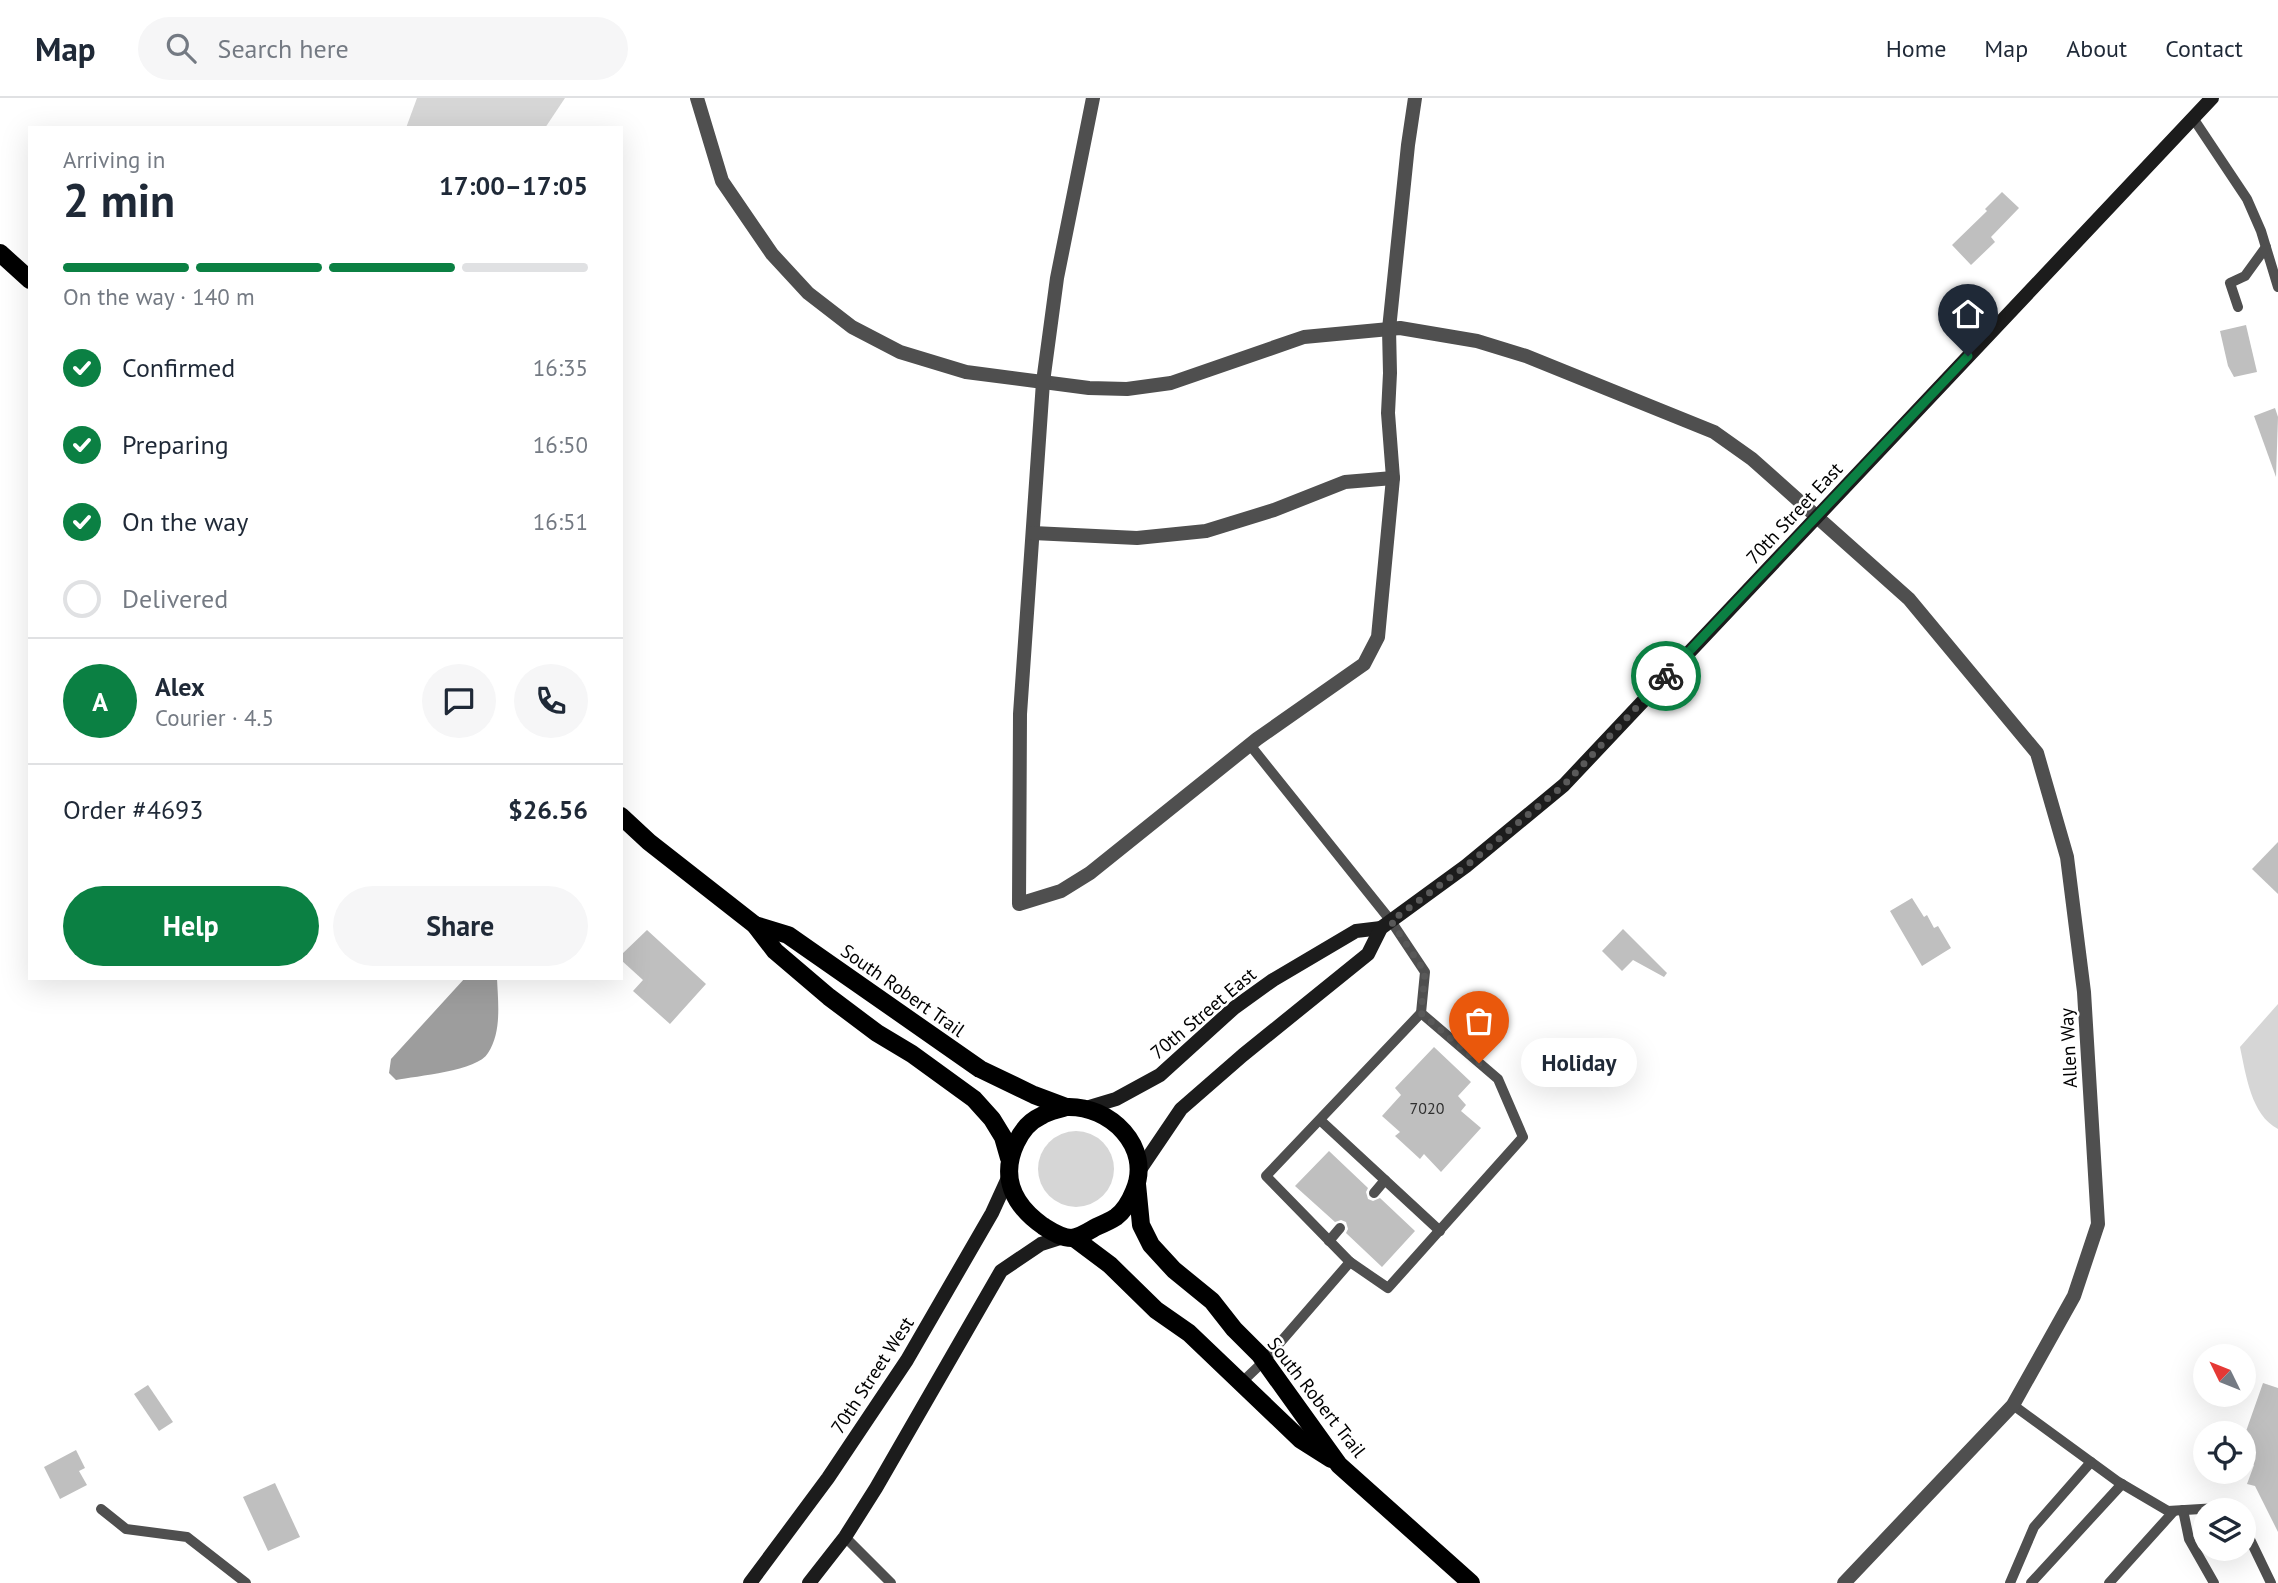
<!DOCTYPE html>
<html lang="en">
<head>
<meta charset="utf-8">
<style>
  :root { --surface:#fff; --page:#f6f6f7; --text:#1f2937; --muted:#747a83; --line:#e0e1e3; --accent:#0b8043 }
  body { margin:0; font-family:"PT Sans",sans-serif; background:var(--page); color:var(--text); height:100vh; display:flex; flex-direction:column; font-size:26px; white-space:nowrap }
  * { box-sizing:border-box; margin:0 }
  p { font-size:23px; color:var(--muted) }
  .icon { flex:none; width:38px; height:38px; fill:none; stroke:currentColor; stroke-width:2; stroke-linecap:round; stroke-linejoin:round }
  .map { position:relative; flex:1; overflow:hidden }
  .drawer { position:absolute; left:28px; top:28px; width:595px; height:854px; display:flex; flex-direction:column; background:var(--surface); border-radius:0px; box-shadow:0 7px 28px #0002 }
  .drawer>* { flex:none }
  .needle { width:46px; rotate:313deg }
  .tools { position:absolute; left:2193px; top:1246px; display:grid; gap:14px }
  .tools a { display:grid; place-items:center; width:63px; height:63px; border-radius:50%; background:var(--surface); box-shadow:0 7px 28px #0002; font-size:35px }
  .pin { position:absolute; display:grid; place-items:center; width:60px; height:60px; color:#fff; margin:-72px -30px; border-radius:50% 50% 50% 0; rotate:-45deg; box-shadow:0 0 7px #0007 }
  .pin .icon { rotate:45deg }
  .courier { position:absolute; display:grid; place-items:center; width:70px; height:70px; margin:-35px; border:5px solid #0b8043; border-radius:50%; background:#fff; color:#222; box-shadow:0 2px 9px #0007 }
  .bubble { position:absolute; height:49px; border-radius:24px; background:var(--surface); box-shadow:0 7px 28px #0002; font-size:23px; font-weight:600; line-height:49px; text-align:center }
  .head em { font-style:normal; font-weight:600 }
  .head div { display:flex; flex-direction:column-reverse }
  .head { display:flex; align-items:center; justify-content:space-between; height:119px; padding:0 35px }
  h1 { font-size:46px; font-weight:600; line-height:52px }
  .bar { display:grid; grid-template-columns:repeat(4,1fr); gap:10px 7px; align-content:center; height:84px; padding:0 35px }
  .bar i { height:9px; border-radius:5px; background:var(--line) }
  .bar .selected { background:var(--accent) }
  .bar p { grid-column:span 4 }
  .line { display:flex; align-items:center; gap:18px; padding:0 35px; border-top:2px solid var(--line) }
  .line div { flex:1 }
  .round { display:grid; place-items:center; flex:none; width:74px; height:74px; border-radius:37px; background:var(--page) }
  ol { padding:0 35px; list-style:none }
  li { display:flex; align-items:center; gap:21px; height:77px }
  li p { margin-inline-start:auto }
  li .icon { padding:7px; border-radius:50%; background:var(--accent); color:#fff; stroke-width:4 }
  li:last-child { color:var(--muted) }
  li i { width:38px; height:38px; border:4px solid var(--line); border-radius:50% }
  .action { display:flex; gap:14px; margin-top:auto; padding:14px 35px }
  .action a { flex:1; height:80px; border-radius:42px; background:var(--accent); color:#fff; font-size:28px; font-weight:600; line-height:80px; text-align:center }
  .action a+a { background:var(--page); color:var(--text) }
  header { display:flex; align-items:center; gap:42px; box-sizing:border-box; height:98px; padding:0 35px; background:var(--surface); border-bottom:2px solid var(--line) }
  header strong { font-size:33px }
  nav { display:flex; gap:38px; margin-inline-start:auto; font-size:24px }
  .search { width:490px; height:63px; background:var(--page); display:flex; align-items:center; gap:18px; box-sizing:border-box; padding:0 24px; border-radius:38px; color:var(--muted); font-size:26px }
  .map>svg:first-child { display:block }
  .green { fill:#d6d6d6 }
  .water { fill:#9d9d9d }
  .building { fill:#bfbfbf }
  .lines { fill:none; stroke-linecap:round; stroke-linejoin:round }
  .lane { stroke:#4f4f4f; stroke-width:10 }
  .street { stroke:#4f4f4f; stroke-width:14 }
  .secondary { stroke:#1c1c1c; stroke-width:14 }
  .primary { stroke:#000; stroke-width:18 }
  .done { stroke:#595959; stroke-width:7; stroke-dasharray:0 12.6 }
  .route { stroke:#0b8043; stroke-width:9 }
  .labels { text-anchor:middle; dominant-baseline:central; stroke-width:5; stroke-linejoin:round; paint-order:stroke }
  .number-label { font-size:16px; fill:#303030 }
  .street-label { font-size:19px; fill:#000; stroke:#fff }
</style>
</head>
<body>
<header>
<strong>Map</strong>
<div class="search"><svg class="icon" aria-label="search" viewBox="0 0 24 24"><circle cx="10" cy="10" r="6"/><path d="M15 15l6 6"/></svg>Search here</div>
<nav><a>Home</a><a>Map</a><a>About</a><a>Contact</a></nav>
</header>
<div class="map">
<svg width="2278" height="1485" viewBox="0 0 2278 1485">
  <rect width="100%" height="100%" fill="#fff"/>
  <g class="green">
    <polygon points="417,0 565,0 545,30 406,30"/>
    <path d="M2278 906V1031C2251 1017 2246 977 2240 949Z"/>
    <circle cx="1076" cy="1071" r="38"/>
  </g>
  <path class="water" d="M465 880H497C498 904 502 934 488 955 478 973 416 978 396 982L389 975 391 961Z"/>
  <g class="building">
    <polygon points="2002,94 2019,110 1991,139 1995,144 1971,167 1952,147 1987,113 1985,111"/>
    <polygon points="2246,227 2257,274 2234,279 2228,268 2220,233"/>
    <polygon points="2275,310 2278,319 2276,379 2254,318"/>
    <polygon points="2278,744 2278,796 2252,771"/>
    <polygon points="1912,800 1924,819 1927,817 1934,830 1938,828 1951,850 1922,868 1890,813"/>
    <polygon points="1623,831 1667,875 1664,879 1633,862 1622,873 1602,853"/>
    <polygon points="647,832 706,886 670,926 633,893 643,882 621,862 621,857"/>
    <polygon points="1434,949 1471,984 1458,998 1466,1007 1461,1013 1481,1030 1441,1074 1424,1056 1420,1061 1395,1038 1400,1034 1382,1018 1401,997 1395,990"/>
    <polygon points="1329,1053 1368,1090 1366,1094 1368,1101 1373,1103 1380,1100 1415,1133 1382,1169 1346,1135 1348,1131 1346,1124 1341,1122 1335,1124 1295,1088"/>
    <polygon points="2263,1285 2278,1290 2278,1434 2255,1388 2247,1386 2254,1367 2244,1363 2249,1340 2244,1339"/>
    <polygon points="148,1287 173,1324 159,1333 134,1296"/>
    <polygon points="76,1352 85,1370 79,1373 87,1387 60,1401 44,1369"/>
    <polygon points="275,1385 300,1439 268,1453 243,1399"/>
  </g>
  <g class="lines">
    <g class="lane">
      <polyline points="2193,20 2247,101 2261,133 2278,189"/>
      <polyline points="2238,209 2230,185 2245,178 2266,149"/>
      <polyline points="1320,1022 1440,1133"/>
      <polyline points="1374,1095 1385,1082"/>
      <polyline points="1329,1143 1340,1130"/>
      <polyline points="1350,1164 1266,1078 1421,915"/>
      <polyline points="1241,1285 1264,1263 1350,1164 1388,1190 1523,1039 1498,981 1421,915 1425,874 1391,823 1250,647"/>
      <polyline points="2013,1307 2117,1383 2168,1413 2234,1409 2235,1412"/>
      <polyline points="101,1411 126,1431 187,1439 246,1485"/>
      <polyline points="2183,1412 2189,1441 2214,1485"/>
      <polyline points="2244,1429 2271,1485"/>
      <polyline points="845,1439 891,1485"/>
      <polyline points="2010,1485 2034,1429 2091,1364"/>
      <polyline points="2031,1485 2122,1386"/>
      <polyline points="2109,1485 2174,1413"/>
    </g>
    <g class="street">
      <polyline points="697,0 722,83 772,156 808,195 852,229 900,254 966,274 1089,290 1127,291 1171,285 1304,239 1400,230 1477,243 1526,258 1714,334 1752,361 1909,501 2037,655 2067,759 2084,894 2098,1126 2074,1198 2013,1307 1844,1485"/>
      <polyline points="1093,0 1057,180 1043,284 1020,616 1019,806 1061,793 1090,775 1257,641 1364,566 1378,539 1393,380 1388,315 1390,275 1389,231 1408,47 1415,0"/>
      <polyline points="1033,435 1137,440 1206,433 1274,412 1345,384 1393,380"/>
    </g>
    <g class="secondary">
      <polyline points="1086,1010 1116,1001 1160,977 1234,910 1273,882 1356,833 1381,830"/>
      <polyline points="1139,1073 1181,1011 1243,957 1368,856 1381,830 1466,768 1564,687 2212,0"/>
      <polyline points="750,1485 828,1380 907,1262 992,1115 1008,1080"/>
      <polyline points="809,1485 845,1439 876,1390 1001,1173 1041,1146 1063,1139"/>
    </g>
    <g class="primary">
      <polyline points="0,155 30,182"/>
      <polyline points="621,718 649,744 755,827 775,853 829,899 877,935 912,956 974,1001 992,1021 1003,1039 1009,1060"/>
      <polyline points="755,827 788,837 980,971 1034,997 1066,1009"/>
      <path d="M1066 1009C1110 1007 1153 1049 1134 1093 1130 1103 1124 1113 1116 1119 1110 1123 1103 1126 1096 1129 1089 1133 1080 1139 1072 1140 1061 1140 1051 1133 1043 1128 1013 1107 1000 1079 1016 1045 1021 1034 1030 1023 1041 1018 1049 1013 1058 1012 1066 1009Z"/>
      <polyline points="1137,1086 1141,1127 1151,1147 1174,1172 1212,1203 1234,1231 1260,1257 1339,1367 1471,1485"/>
      <polyline points="1074,1140 1110,1167 1156,1212 1189,1235 1301,1342 1331,1361"/>
    </g>
  </g>
  <g class="lines">
    <polyline class="done" points="1479,965 1421,915 1425,874 1391,823 1466,768 1564,687 1666,578"/>
    <polyline class="route" points="1666,578 1968,258"/>
  </g>
  <g class="labels">
    <g class="number-label">
      <text x="1427" y="1010">7020</text>
    </g>
    <g class="street-label">
      <text transform="translate(1794 415) rotate(-47)">70th Street East</text>
      <text transform="translate(903 892) rotate(35)">South Robert Trail</text>
      <text transform="translate(1203 915) rotate(-40)">70th Street East</text>
      <text transform="translate(2068 950) rotate(-93)">Allen Way</text>
      <text transform="translate(872 1277) rotate(-57)">70th Street West</text>
      <text transform="translate(1317 1299) rotate(52)">South Robert Trail</text>
    </g>
  </g>
</svg>
<div class="tools">
<a><svg class="needle" viewBox="-14 -14 28 28"><path d="M0-13l5 13h-10z" fill="#e53935"/><path d="M0 13l5-13h-10z" fill="#747a83"/></svg></a>
<a><svg class="icon" aria-label="locate" viewBox="0 0 24 24"><circle cx="12" cy="12" r="6"/><path d="M12 2v4M12 18v4M2 12h4M18 12h4"/></svg></a>
<a><svg class="icon" aria-label="layers" viewBox="0 0 24 24"><path d="M12 4l9 5-9 5-9-5zM3 14l9 5 9-5"/></svg></a>
</div>
<div class="pin" style="left:1479px;top:965px;background:#ea580c"><svg class="icon" aria-label="bag" viewBox="0 0 24 24"><path d="M5 8h14l-1 12H6zM9 8a3 3 0 0 1 6 0"/></svg></div>
<div class="pin" style="left:1968px;top:258px;background:#1f2937"><svg class="icon" aria-label="home" viewBox="0 0 24 24"><path d="M3 11l9-7 9 7M6 9v11h12V9"/></svg></div>
<div class="courier" style="left:1666px;top:578px"><svg class="icon" aria-label="bike" viewBox="0 0 24 24"><circle cx="6" cy="16" r="4"/><circle cx="18" cy="16" r="4"/><path d="M6 16l4-8h5l3 8M10 8l3 8H6M13 5h3"/></svg></div>
<div class="bubble" style="left:1521px;top:940px;width:116px">Holiday</div>
<section class="drawer">
<div class="head"><div><h1>2 min</h1><p>Arriving in</p></div><em>17:00–17:05</em></div>
<div class="bar"><i class="selected"></i><i class="selected"></i><i class="selected"></i><i></i><p>On the way · 140 m</p></div>
<ol>
<li><svg class="icon" aria-label="check" viewBox="0 0 24 24"><path d="M5 12l5 5 9-10"/></svg>Confirmed<p>16:35</p></li>
<li><svg class="icon" aria-label="check" viewBox="0 0 24 24"><path d="M5 12l5 5 9-10"/></svg>Preparing<p>16:50</p></li>
<li><svg class="icon" aria-label="check" viewBox="0 0 24 24"><path d="M5 12l5 5 9-10"/></svg>On the way<p>16:51</p></li>
<li><i></i>Delivered</li>
</ol>
<div class="line" style="height:126px"><b class="round" style="background:var(--accent);color:#fff">A</b><div><b>Alex</b><p>Courier · 4.5</p></div><a class="round"><svg class="icon" aria-label="chat" viewBox="0 0 24 24"><path d="M4 5h16v11H9l-5 4z"/></svg></a><a class="round"><svg class="icon" aria-label="phone" viewBox="0 0 24 24"><path d="M5 4h4l2 5-3 2q2 4 5 5l2-3 5 2v4C11 20 4 13 5 4z"/></svg></a></div>
<div class="line" style="height:91px"><div>Order #4693</div><b>$26.56</b></div>
<div class="action"><a>Help</a><a>Share</a></div>
</section>
</div>
</body>
</html>
